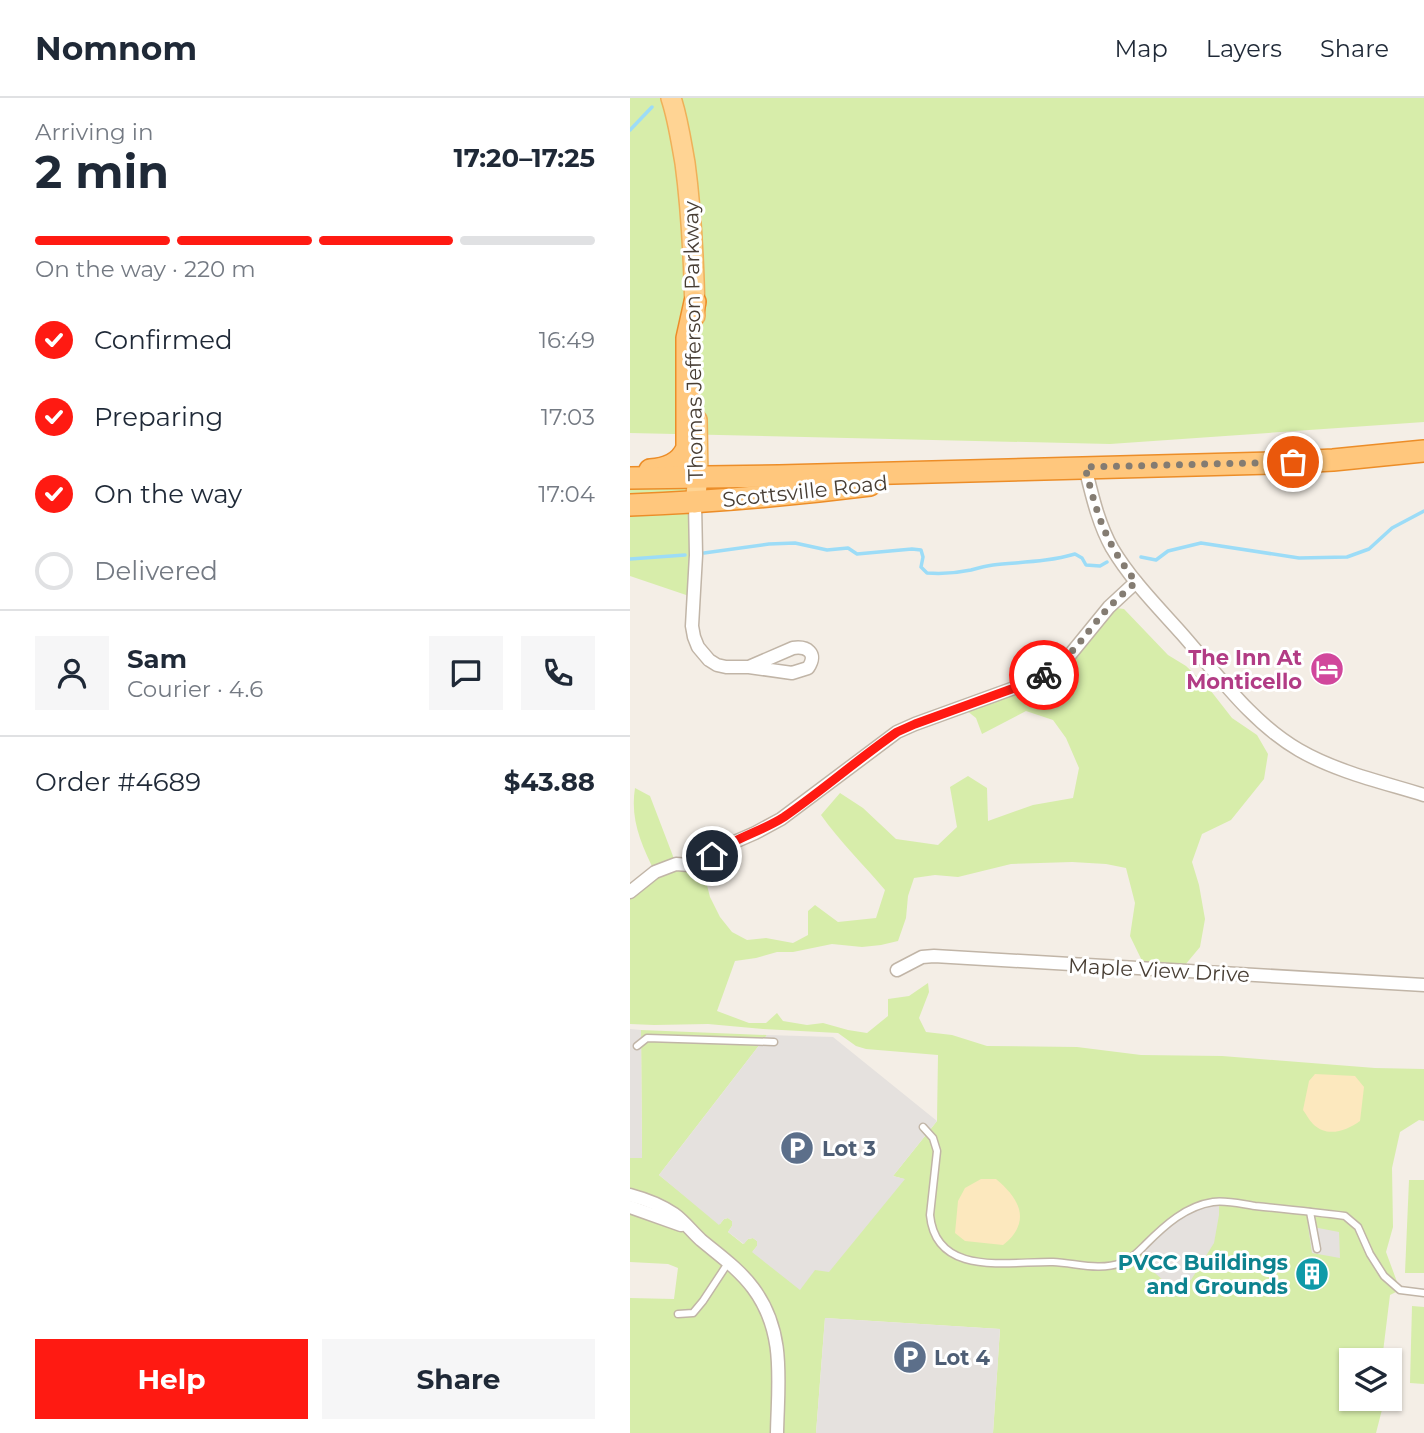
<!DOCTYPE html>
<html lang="en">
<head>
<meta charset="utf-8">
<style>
  :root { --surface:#fff; --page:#f6f6f7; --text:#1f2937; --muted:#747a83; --line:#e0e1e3; --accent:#ff1a12 }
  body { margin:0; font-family:Montserrat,sans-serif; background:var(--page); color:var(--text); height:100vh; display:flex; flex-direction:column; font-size:26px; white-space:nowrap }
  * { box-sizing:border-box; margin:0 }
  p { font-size:23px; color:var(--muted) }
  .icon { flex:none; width:38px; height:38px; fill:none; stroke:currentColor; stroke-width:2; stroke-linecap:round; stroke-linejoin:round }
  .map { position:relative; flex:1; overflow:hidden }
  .side { display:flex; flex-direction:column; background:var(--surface); width:630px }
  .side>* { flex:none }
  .controls { position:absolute; left:709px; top:1250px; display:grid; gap:14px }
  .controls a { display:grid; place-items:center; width:63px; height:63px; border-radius:0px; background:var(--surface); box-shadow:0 2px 5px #0004; font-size:35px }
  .pin { position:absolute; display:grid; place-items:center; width:60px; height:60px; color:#fff; margin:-30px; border:4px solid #fff; border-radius:50%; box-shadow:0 2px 7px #0007 }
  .courier { position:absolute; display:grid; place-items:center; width:70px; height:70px; margin:-35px; border:5px solid #ff1a12; border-radius:50%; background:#fff; color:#222; box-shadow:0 2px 9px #0007 }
  .headline em { font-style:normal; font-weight:700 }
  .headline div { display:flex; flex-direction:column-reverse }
  .headline { display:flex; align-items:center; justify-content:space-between; height:119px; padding:0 35px }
  h1 { font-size:46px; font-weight:700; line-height:52px }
  .bar { display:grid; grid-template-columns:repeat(4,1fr); gap:10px 7px; align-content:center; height:84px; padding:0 35px }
  .bar i { height:9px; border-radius:5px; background:var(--line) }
  .bar .selected { background:var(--accent) }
  .bar p { grid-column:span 4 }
  .line { display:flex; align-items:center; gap:18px; padding:0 35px; border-top:2px solid var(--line) }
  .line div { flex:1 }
  .round { display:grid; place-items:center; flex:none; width:74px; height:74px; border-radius:0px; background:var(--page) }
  ol { padding:0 35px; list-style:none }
  li { display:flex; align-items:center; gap:21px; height:77px }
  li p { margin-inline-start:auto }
  li .icon { padding:7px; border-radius:50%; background:var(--accent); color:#fff; stroke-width:4 }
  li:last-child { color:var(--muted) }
  li i { width:38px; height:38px; border:4px solid var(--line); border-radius:50% }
  .action { display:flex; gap:14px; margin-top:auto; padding:14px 35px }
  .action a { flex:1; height:80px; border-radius:0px; background:var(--accent); color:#fff; font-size:28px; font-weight:700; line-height:80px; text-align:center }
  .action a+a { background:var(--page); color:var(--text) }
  header { display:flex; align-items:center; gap:42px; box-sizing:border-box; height:98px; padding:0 35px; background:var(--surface); border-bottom:2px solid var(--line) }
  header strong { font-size:33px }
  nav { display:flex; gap:38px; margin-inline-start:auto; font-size:24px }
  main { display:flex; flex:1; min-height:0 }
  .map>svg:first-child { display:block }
  .green { fill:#d7edaa }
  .sand { fill:#fce8be }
  .parking { fill:#e5e1de }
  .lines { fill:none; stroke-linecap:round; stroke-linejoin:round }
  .stream { stroke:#9cdcf7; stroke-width:3.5 }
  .service-casing { stroke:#c1b5a7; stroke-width:9 }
  .minor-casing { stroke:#c1b5a7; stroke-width:15 }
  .primary-casing { stroke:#efb059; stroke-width:22 }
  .trunk-casing { stroke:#ec8d28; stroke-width:24 }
  .service { stroke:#fff; stroke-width:6 }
  .minor { stroke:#fff; stroke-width:12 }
  .primary { stroke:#ffd494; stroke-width:19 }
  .trunk { stroke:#ffc77d; stroke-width:21 }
  .done { stroke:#847c72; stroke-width:7; stroke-dasharray:0 12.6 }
  .route { stroke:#ff1a12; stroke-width:9 }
  .labels { text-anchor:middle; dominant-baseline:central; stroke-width:6; stroke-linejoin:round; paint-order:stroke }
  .street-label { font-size:21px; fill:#483e34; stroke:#fff }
  .hotel-label { font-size:21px; font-weight:bold; fill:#b23c85; stroke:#fff; text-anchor:end }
  .service-label { font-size:21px; font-weight:bold; fill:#4e5e75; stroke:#fff; text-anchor:start }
  .culture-label { font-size:21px; font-weight:bold; fill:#0d838f; stroke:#fff; text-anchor:end }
</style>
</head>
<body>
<header>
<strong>Nomnom</strong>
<nav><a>Map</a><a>Layers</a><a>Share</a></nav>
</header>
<main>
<section class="side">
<div class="headline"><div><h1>2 min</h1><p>Arriving in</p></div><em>17:20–17:25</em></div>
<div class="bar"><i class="selected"></i><i class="selected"></i><i class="selected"></i><i></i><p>On the way · 220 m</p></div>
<ol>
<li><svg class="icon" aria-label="check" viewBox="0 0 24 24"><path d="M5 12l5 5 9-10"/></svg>Confirmed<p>16:49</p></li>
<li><svg class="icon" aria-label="check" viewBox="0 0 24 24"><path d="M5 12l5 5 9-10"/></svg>Preparing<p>17:03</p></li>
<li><svg class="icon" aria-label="check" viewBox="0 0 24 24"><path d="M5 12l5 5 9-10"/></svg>On the way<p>17:04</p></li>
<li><i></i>Delivered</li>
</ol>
<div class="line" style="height:126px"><a class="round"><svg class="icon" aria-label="person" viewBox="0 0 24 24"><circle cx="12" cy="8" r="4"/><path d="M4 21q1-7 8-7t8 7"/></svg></a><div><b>Sam</b><p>Courier · 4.6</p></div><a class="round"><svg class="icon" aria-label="chat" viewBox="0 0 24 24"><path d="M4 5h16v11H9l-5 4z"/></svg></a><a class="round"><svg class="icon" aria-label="phone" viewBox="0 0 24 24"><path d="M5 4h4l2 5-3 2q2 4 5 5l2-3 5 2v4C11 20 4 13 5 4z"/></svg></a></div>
<div class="line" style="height:91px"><div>Order #4689</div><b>$43.88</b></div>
<div class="action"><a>Help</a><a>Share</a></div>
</section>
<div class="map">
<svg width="794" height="1335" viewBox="0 0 794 1335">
  <rect width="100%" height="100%" fill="#f4eee6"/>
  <g class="green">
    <polygon points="0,0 794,0 794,324 480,346 0,335"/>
    <polygon points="219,375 65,405 62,499 0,478 0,380"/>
    <path d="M479 509 494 511 538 557 556 568 577 588 602 620 627 637 638 656 634 681 601 722 572 736 562 764 569 787 575 821 570 849 550 873 516 871 500 838 505 805 496 770 476 766 442 764 381 766 328 779 305 777 284 780 278 798 276 820 268 843 251 847 232 849 202 846 163 854H147L126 860 105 863 87 913 119 925H136L147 915 153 923 177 927 193 925 218 932 237 935 258 918V901L279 898 298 885 299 894 289 920 296 934 322 937 357 948 447 949 511 957 592 958 745 970 794 971V1023L789 1022 770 1034 762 1070 763 1129 756 1154 770 1192 760 1197 752 1262H721V1300H755L746 1335H363L370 1231 195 1220 186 1335H0V1200L44 1201 48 1170 38 1166 0 1164V1060H12L11 932 137 937 29 1077 90 1126 94 1121 98 1120 102 1123V1128L98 1134 113 1146 118 1141 123 1140 127 1143V1148L123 1153 185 1172 274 1081 263 1078 307 1023 308 957 236 951 226 948 208 935 133 931 78 926 24 927 0 926V794L25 774C11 746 0 721 5 690L20 698 46 766 72 768 80 799 90 819 102 834 117 842 136 840 163 845 178 837V813L185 807 208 824 246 820 255 792C234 767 210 744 191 717L210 695 233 710 266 741 308 747 327 729 320 689 338 678 357 690 358 723 403 707 443 700 449 670 436 640 423 622 396 613 352 636 346 620 332 609 423 571Z"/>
    <polygon points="779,1082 794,1082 794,1175 775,1175"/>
    <polygon points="782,1208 794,1209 794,1286 780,1285"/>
  </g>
  <g class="sand">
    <path d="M685 976 725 978 734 989 730 1023C716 1033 697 1040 683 1026 679 1022 676 1016 673 1012L679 983Z"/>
    <path d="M351 1081H366C390 1101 402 1124 373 1147L335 1143 325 1135 328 1103 335 1090Z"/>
  </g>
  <g class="parking">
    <polygon points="0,931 11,932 12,1060 0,1060 0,1069"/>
    <polygon points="137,937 203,939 307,1023 263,1078 275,1081 199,1174 185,1172 170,1192 122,1154 127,1148 127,1143 123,1140 118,1141 114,1146 98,1134 102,1128 102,1123 98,1120 94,1121 89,1127 29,1077"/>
    <polygon points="589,1104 589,1117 584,1145 561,1182 541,1186 534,1183 518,1169 510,1152 551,1117"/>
    <polygon points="678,1128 709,1134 710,1160 682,1155"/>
    <polygon points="195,1220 370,1231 363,1335 186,1335"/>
  </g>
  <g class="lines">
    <g class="stream">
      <polyline points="0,32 22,9"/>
      <path d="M74 455 139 446 165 445 197 452 218 450 227 456 282 451 291 452 293 459 291 469 297 475C311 476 327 475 341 472 348 470 355 468 363 467 390 464 418 464 445 456L452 460 456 467 470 468 477 464"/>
      <polyline points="511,459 526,462 538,453 571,445 669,460 717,459 739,451 762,430 794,413"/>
      <polyline points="0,461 55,457"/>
    </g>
    <g class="service-casing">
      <g id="service">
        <polyline points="7,948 17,940 144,944"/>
        <path d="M293 1029 303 1040 307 1053 300 1117C306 1180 380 1163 423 1164 446 1165 469 1173 491 1165 501 1162 509 1153 516 1146 535 1127 556 1108 583 1104 596 1102 611 1106 625 1108 655 1111 685 1114 715 1118L728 1129 740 1156 754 1178 770 1192 794 1195"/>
        <polyline points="680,1114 687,1151"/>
        <polyline points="48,1216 63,1215 73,1203 98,1165"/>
      </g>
    </g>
    <g class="minor-casing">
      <g id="minor">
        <path d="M455 369C462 397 468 425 482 450 501 482 528 509 552 536 588 577 622 625 669 652 707 674 752 684 794 697"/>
        <path d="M65 405 66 457 62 528 64 539 68 549 79 562 87 567 96 569H119L162 575 178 570C188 555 177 548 163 550L119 569"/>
        <polyline points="0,794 25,774 46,766 72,768 93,749 125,735 151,721 267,634 285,626 387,589 407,581 423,571 439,558 479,509 506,484"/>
        <polyline points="267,872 292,859 304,858 794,887"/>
        <path d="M0 1097C15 1101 31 1107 44 1116 54 1123 62 1134 71 1142 89 1157 109 1171 123 1190 156 1234 148 1283 147 1335"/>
        <polyline points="0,1109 51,1127"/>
      </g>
    </g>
    <g class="primary-casing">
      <g id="primary">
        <path d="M41 0C48 21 51 43 55 65 62 117 64 166 65 218"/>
        <polyline points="65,405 68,379 67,322"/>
      </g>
    </g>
    <g class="trunk-casing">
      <g id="trunk">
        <path d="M20 372C36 371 50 366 57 350V240L65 204"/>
        <polyline points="0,380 149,378 646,365 703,362 794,353"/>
        <path d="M0 407C81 404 160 397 240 387"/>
      </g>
    </g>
    <use href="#service" class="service"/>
    <use href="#minor" class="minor"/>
    <use href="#primary" class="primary"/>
    <use href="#trunk" class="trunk"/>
  </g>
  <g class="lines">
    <path class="done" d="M414 577C441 561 457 533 478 510 487 501 497 492 506 484 475 444 467 417 455 369L663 364"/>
    <path class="route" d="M82 758C103 740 131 734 154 719 193 692 228 661 267 634L285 626 387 589 414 577"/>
  </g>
  <defs>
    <g id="hotel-disc" transform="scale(1.75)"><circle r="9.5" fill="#d1479c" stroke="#fff"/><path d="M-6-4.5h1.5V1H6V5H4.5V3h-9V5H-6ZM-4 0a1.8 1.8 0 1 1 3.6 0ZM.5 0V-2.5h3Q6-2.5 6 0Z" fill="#fff"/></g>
    <g id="parking-disc" transform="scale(1.75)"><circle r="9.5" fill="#5c6f8a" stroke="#fff"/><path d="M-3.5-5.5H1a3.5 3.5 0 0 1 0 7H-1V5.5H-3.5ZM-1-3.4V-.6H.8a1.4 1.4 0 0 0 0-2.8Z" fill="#fff"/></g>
    <g id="building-disc" transform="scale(1.75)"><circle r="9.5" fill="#0f9aa8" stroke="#fff"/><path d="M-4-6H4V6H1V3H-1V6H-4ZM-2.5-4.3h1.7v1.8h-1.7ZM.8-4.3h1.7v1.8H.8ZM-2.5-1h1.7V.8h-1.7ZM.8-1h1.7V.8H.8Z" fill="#fff"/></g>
  </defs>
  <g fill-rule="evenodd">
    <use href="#hotel-disc" x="697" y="571"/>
    <use href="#parking-disc" x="167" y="1050"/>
    <use href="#building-disc" x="682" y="1176"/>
    <use href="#parking-disc" x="280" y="1259"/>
  </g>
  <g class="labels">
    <g class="street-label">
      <text transform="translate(63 243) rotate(-91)">Thomas Jefferson Parkway</text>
      <text transform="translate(175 393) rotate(-6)">Scottsville Road</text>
      <text transform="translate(529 872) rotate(3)">Maple View Drive</text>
    </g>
    <g class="hotel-label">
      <text x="672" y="559">The Inn At<tspan x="672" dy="24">Monticello</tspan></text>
    </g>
    <g class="service-label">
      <text x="192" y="1050">Lot 3</text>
      <text x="304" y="1259">Lot 4</text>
    </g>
    <g class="culture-label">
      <text x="658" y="1164">PVCC Buildings<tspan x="658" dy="24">and Grounds</tspan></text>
    </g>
  </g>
</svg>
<div class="controls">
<a><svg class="icon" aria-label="layers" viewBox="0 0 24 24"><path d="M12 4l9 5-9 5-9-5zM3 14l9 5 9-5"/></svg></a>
</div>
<div class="pin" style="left:663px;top:364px;background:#ea580c"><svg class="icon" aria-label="bag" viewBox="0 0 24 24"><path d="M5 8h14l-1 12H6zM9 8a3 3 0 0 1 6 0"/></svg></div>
<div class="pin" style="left:82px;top:758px;background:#1f2937"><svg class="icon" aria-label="home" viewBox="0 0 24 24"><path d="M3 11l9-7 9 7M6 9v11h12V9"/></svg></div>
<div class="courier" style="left:414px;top:577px"><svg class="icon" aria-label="bike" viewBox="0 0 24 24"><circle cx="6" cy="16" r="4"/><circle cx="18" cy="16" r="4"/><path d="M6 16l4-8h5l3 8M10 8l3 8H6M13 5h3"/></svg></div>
</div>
</main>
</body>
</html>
